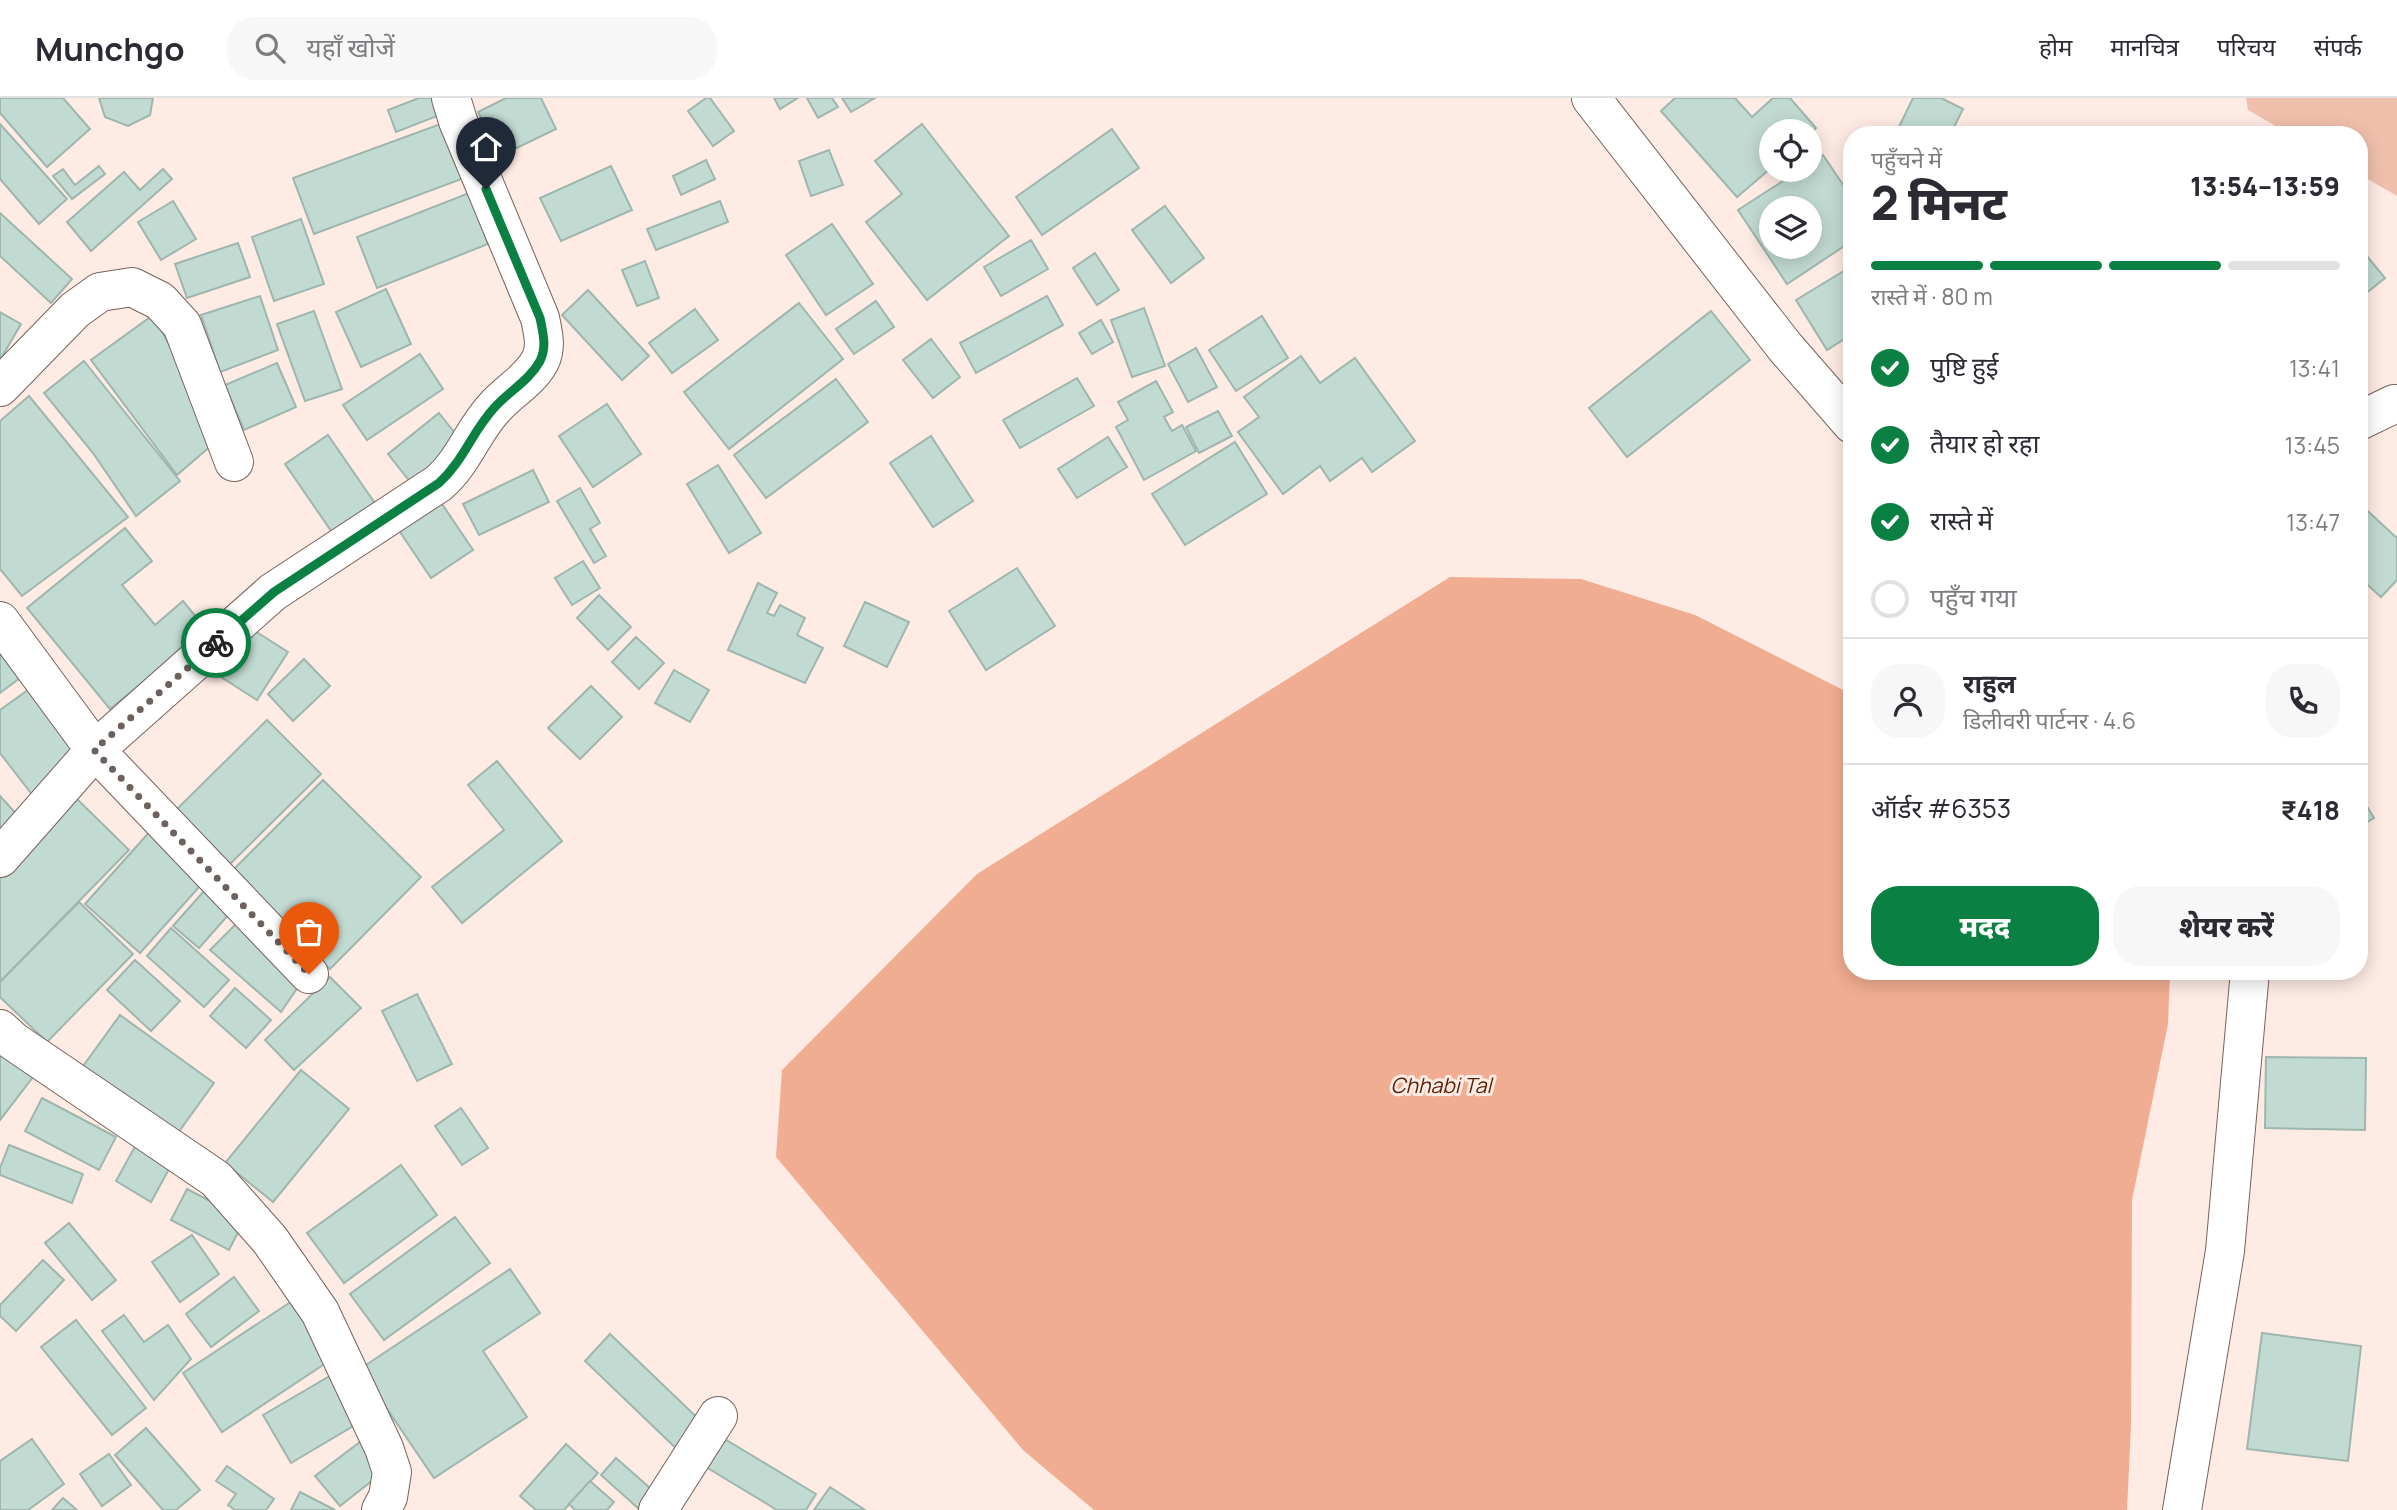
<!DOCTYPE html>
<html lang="hi">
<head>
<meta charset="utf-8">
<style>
  :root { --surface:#fff; --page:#f7f7f7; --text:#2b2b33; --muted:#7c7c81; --line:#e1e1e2; --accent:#0b8043 }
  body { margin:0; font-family:Manrope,"Noto Sans Devanagari",sans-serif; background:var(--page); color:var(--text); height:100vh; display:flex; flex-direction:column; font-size:26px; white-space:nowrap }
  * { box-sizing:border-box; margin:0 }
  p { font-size:23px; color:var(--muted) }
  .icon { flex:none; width:38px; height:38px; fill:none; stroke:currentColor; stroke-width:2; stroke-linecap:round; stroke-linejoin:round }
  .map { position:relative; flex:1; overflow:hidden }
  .sheet { position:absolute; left:1843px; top:28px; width:525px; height:854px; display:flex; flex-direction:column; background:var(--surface); border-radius:28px; box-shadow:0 4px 18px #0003 }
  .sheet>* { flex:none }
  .fabs { position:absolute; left:1759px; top:21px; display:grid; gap:14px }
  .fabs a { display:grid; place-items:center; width:63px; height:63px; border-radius:50%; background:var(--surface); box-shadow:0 4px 18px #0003; font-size:35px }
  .pin { position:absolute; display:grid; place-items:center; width:60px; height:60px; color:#fff; margin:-72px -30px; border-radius:50% 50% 50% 0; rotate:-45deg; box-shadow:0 0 7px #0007 }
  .pin .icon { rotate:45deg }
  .courier { position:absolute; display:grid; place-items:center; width:70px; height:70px; margin:-35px; border:5px solid #0b8043; border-radius:50%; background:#fff; color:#222; box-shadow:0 2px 9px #0007 }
  .headline em { font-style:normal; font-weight:800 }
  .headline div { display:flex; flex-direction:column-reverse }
  .headline { display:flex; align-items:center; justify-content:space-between; height:119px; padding:0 28px }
  h1 { font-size:46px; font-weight:800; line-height:52px }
  .bar { display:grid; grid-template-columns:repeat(4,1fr); gap:10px 7px; align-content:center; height:84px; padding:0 28px }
  .bar i { height:9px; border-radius:5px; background:var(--line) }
  .bar .active { background:var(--accent) }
  .bar p { grid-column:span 4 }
  .line { display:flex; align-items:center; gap:18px; padding:0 28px; border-top:2px solid var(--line) }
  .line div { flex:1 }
  .round { display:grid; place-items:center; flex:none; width:74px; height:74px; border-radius:28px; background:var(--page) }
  ol { padding:0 28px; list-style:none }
  li { display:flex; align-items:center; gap:21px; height:77px }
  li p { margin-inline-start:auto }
  li .icon { padding:7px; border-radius:50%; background:var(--accent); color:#fff; stroke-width:4 }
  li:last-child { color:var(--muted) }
  li i { width:38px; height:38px; border:4px solid var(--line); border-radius:50% }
  .button { display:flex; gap:14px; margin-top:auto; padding:14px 28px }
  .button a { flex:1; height:80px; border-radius:28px; background:var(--accent); color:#fff; font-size:28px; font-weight:800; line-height:80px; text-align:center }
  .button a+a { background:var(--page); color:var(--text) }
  header { display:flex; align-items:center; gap:42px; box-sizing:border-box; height:98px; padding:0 35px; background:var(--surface); border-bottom:2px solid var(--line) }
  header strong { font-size:33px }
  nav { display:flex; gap:38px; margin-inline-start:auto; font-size:24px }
  .search { width:490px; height:63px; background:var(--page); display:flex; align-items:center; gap:18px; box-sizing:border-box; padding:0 24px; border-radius:28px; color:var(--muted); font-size:26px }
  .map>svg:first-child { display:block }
  .green { fill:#f1c0ad }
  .water { fill:#f1ad91 }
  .building { fill:#c2dbd2; stroke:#9eb6ad; stroke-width:2; fill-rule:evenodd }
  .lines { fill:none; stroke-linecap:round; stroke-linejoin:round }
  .minor-casing { stroke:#76625a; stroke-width:40 }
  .minor { stroke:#fff; stroke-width:38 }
  .done { stroke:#6d615d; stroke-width:7; stroke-dasharray:0 12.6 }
  .route { stroke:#0b8043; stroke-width:9 }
  .labels { text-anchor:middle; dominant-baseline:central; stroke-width:6; stroke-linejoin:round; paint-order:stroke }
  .water-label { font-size:21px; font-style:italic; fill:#591d00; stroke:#feebe4 }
</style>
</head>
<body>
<header>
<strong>Munchgo</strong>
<div class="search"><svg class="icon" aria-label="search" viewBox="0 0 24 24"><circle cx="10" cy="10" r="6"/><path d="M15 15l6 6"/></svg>यहाँ खोजें</div>
<nav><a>होम</a><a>मानचित्र</a><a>परिचय</a><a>संपर्क</a></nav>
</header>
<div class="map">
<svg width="2397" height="1412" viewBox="0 0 2397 1412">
  <rect width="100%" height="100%" fill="#feebe4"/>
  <polygon class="green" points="2246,0 2397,0 2397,98 2359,76 2359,37 2291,37 2248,12"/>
  <polygon class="water" points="1450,479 1581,481 1695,517 1851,596 1852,873 2170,873 2168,926 2132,1102 2131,1328 2127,1412 1094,1412 1023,1352 776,1059 782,972 977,776"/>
  <g class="building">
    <polygon points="0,0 63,0 90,31 47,69 0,15"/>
    <polygon points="99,0 153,0 150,17 128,28 105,19"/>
    <polygon points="419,0 440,0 445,15 396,34 388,12"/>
    <polygon points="506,0 541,0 556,31 500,58 478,14"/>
    <polygon points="706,0 710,0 734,33 713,48 688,13"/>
    <polygon points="774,0 798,0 780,11"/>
    <polygon points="807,0 832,0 838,9 818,20"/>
    <polygon points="842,0 875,0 851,14"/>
    <polygon points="1675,0 1735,0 1752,19 1773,0 1790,0 1816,30 1810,36 1810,33 1771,33 1771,70 1737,99 1661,13"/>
    <polygon points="1913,0 1941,0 1963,11 1950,37 1895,37"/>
    <polygon points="446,24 467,79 314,136 293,80"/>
    <polygon points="0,26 67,101 39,126 0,81"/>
    <polygon points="922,26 1009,138 927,202 866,124 902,96 875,63"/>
    <polygon points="1112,31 1139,70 1042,137 1016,99"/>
    <polygon points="829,52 843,87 811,98 799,63"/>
    <path d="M1823 57 1852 100V143L1787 186 1738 112 1800 72H1810V65ZM1771 110H1810V149H1771Z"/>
    <polygon points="706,62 715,81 681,97 673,78"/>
    <polygon points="99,68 105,76 72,101 53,78 63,71 75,87"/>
    <polygon points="611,68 632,112 561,143 540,100"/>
    <polygon points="163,71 172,81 91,153 67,124 124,74 140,92"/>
    <polygon points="469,95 488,146 377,190 357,139"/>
    <polygon points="173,103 196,141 161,162 138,124"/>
    <polygon points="720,103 728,124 656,152 647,131"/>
    <polygon points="1165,108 1204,160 1171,185 1132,132"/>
    <polygon points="0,115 72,181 51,205 0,158"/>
    <polygon points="301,121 324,186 274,203 252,139"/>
    <polygon points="832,126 873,186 826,217 786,157"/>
    <polygon points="1031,142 1048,171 1001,198 984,169"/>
    <polygon points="238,145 250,179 187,200 175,166"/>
    <polygon points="1095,155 1119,192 1097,207 1073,170"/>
    <polygon points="2366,157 2385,180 2359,201 2359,163"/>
    <polygon points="645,163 659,200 637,208 622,172"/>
    <polygon points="1852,168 1852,236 1827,252 1796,202"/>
    <polygon points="386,191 411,246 361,269 336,214"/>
    <polygon points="588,192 649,258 622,282 562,217"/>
    <polygon points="260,198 278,252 220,274 201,217"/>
    <polygon points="1047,198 1063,227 976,275 960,245"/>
    <polygon points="876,203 894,229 854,256 836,231"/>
    <polygon points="799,205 843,261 729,351 684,294"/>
    <polygon points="1144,210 1165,268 1132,279 1111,222"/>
    <polygon points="695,211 718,242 672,275 649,245"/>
    <polygon points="314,213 342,291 305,303 277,226"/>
    <polygon points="1711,213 1750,262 1627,359 1589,310"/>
    <polygon points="0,214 21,226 0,262"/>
    <polygon points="153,217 220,340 177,377 91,262"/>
    <polygon points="1262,218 1288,260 1236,293 1209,252"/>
    <polygon points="1101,222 1113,244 1092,256 1079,235"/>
    <polygon points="931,241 960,279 933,300 903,262"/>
    <polygon points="1196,250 1217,289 1188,304 1168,266"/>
    <polygon points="420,256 443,291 367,342 343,307"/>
    <polygon points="1301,258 1320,285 1355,260 1415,343 1372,374 1362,360 1330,383 1320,368 1283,396 1238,334 1259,319 1244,299"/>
    <polygon points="84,263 180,383 136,418 93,355 44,295"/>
    <polygon points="277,265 296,309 244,332 225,287"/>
    <polygon points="1077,280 1094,308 1020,350 1003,322"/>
    <polygon points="836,281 868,324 766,400 734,357"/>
    <polygon points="1156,283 1173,314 1164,319 1172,333 1182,327 1196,353 1144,382 1116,329 1128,322 1118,304"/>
    <polygon points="29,298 128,419 22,498 0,471 0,323"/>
    <polygon points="607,306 641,356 593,389 559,338"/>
    <polygon points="1218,313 1232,338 1199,355 1186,329"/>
    <polygon points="439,315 466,349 415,390 388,356"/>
    <polygon points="328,337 381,414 338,443 285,366"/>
    <polygon points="931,338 973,403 933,429 890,365"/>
    <polygon points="1108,339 1127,369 1077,400 1058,371"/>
    <polygon points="1235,344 1267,396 1185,447 1152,396"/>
    <polygon points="718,367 761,435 729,455 687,386"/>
    <polygon points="533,372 549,404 479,437 463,406"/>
    <polygon points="580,390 600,425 590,431 606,458 594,465 557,403"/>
    <polygon points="440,403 473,452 431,480 398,431"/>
    <polygon points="2359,405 2397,440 2397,482 2381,499 2359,479"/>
    <polygon points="125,430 152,463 122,487 155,527 183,503 207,532 110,611 27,510"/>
    <polygon points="583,463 600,490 572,507 555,480"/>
    <polygon points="1017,470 1055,528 986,572 949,513"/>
    <polygon points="758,485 777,495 767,515 774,518 780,507 805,520 797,537 823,550 805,585 728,552"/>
    <polygon points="599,497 631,529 608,552 577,520"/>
    <polygon points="865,504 909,524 887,569 844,548"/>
    <polygon points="244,526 288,554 257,602 213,574"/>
    <polygon points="636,539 664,565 639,591 612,564"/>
    <polygon points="0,540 28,574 0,595"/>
    <polygon points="304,561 330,588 293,623 268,596"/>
    <polygon points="674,572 709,592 690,624 655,605"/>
    <polygon points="35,587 80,657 37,703 0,655 0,612"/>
    <polygon points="591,588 622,619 580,661 548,630"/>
    <polygon points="267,622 321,676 230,766 176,712"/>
    <polygon points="497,663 562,743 462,825 432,789 504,732 468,687"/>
    <polygon points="323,682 421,779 330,871 232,773"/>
    <polygon points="2359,695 2374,720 2359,729"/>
    <polygon points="0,698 20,720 0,736"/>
    <polygon points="77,701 129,752 0,884 0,779"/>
    <polygon points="153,730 208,779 140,855 85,806"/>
    <polygon points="212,784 237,807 199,850 173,828"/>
    <polygon points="79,804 133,856 47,944 0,899 0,884"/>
    <polygon points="239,823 300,886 281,914 210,852"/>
    <polygon points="171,830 229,882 204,909 147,858"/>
    <polygon points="135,862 180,903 151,933 107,892"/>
    <polygon points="330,879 361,910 294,972 265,942"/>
    <polygon points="235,890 271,922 246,950 210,918"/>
    <polygon points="417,896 452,966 417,983 382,913"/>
    <polygon points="120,917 214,985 175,1039 81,971"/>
    <polygon points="0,938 40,970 0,1022"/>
    <polygon points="2266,959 2366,960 2365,1032 2265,1030"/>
    <polygon points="301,972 349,1011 273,1104 225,1065"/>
    <polygon points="42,1000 116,1039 99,1072 25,1033"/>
    <polygon points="461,1010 488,1050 462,1067 435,1028"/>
    <polygon points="138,1043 174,1062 151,1104 116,1083"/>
    <polygon points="9,1047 83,1076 72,1105 0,1077 0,1070"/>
    <polygon points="401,1067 437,1117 344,1185 307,1135"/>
    <polygon points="187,1091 245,1121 229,1152 171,1122"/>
    <polygon points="455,1119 490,1165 384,1242 350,1196"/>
    <polygon points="69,1125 116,1182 92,1202 45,1145"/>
    <polygon points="192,1137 219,1176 180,1204 152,1164"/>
    <polygon points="43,1162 64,1182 16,1233 0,1218 0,1207"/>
    <polygon points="510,1171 540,1215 483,1253 527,1319 434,1380 360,1271"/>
    <polygon points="234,1179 259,1213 211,1249 186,1216"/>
    <polygon points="295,1201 335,1259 222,1334 183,1275"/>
    <polygon points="124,1217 144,1244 168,1227 191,1261 154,1302 102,1233"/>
    <polygon points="76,1222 146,1310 112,1337 41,1249"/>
    <polygon points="2262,1235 2361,1248 2348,1363 2247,1351"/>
    <polygon points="610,1236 708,1330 682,1356 585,1263"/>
    <polygon points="340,1272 360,1324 291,1365 263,1317"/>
    <polygon points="146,1330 200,1392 176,1412 163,1412 115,1357"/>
    <polygon points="713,1334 816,1396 806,1412 777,1412 696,1363"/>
    <polygon points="32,1341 64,1386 28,1412 0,1412 0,1363"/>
    <polygon points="360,1344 383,1374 340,1408 315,1378"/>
    <polygon points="566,1346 598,1375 564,1412 536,1412 520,1398"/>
    <polygon points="109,1356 131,1387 102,1408 80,1376"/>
    <polygon points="616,1360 659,1398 640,1412 601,1377"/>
    <polygon points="227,1368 274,1401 266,1412 235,1412 228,1407 236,1396 216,1383"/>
    <polygon points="590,1383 614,1404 607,1412 575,1412 569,1406"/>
    <polygon points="830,1389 865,1412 814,1412"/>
    <polygon points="300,1394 335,1412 291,1412"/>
    <polygon points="63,1400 77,1412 52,1412"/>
  </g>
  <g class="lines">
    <g class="minor-casing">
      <g id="minor">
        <polyline points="1591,0 1785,249 1852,326"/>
        <polyline points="0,289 75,212 100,194 132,189 160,203 182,227 234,364"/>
        <polyline points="2359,323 2394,306 2397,306"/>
        <polyline points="0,523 95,652 309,876"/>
        <path d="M0 760 95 652 273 494 439 385C464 363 472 334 494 310 509 293 529 283 540 263 547 249 543 235 540 220L458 23 451 0"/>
        <polyline points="0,931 13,943 216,1081 270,1142 320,1214 384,1350 392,1374 388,1399 381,1412"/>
        <polyline points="658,1412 718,1318"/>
        <polyline points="2182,1412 2225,1153 2250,873"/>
      </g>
    </g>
    <use href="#minor" class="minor"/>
  </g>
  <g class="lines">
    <polyline class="done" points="216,545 94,652 309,876"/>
    <path class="route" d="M216 545 274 494 439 385C464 362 472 334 494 310 509 293 529 283 540 263 547 249 543 235 540 220L486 91"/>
  </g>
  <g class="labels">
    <g class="water-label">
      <text x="1441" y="987">Chhabi Tal</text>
    </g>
  </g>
</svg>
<div class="fabs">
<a><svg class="icon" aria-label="locate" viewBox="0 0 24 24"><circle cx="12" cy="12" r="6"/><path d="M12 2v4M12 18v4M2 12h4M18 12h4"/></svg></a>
<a><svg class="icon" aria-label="layers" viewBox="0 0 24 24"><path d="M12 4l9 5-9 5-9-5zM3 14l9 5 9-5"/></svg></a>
</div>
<div class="pin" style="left:309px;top:876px;background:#ea580c"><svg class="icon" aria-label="bag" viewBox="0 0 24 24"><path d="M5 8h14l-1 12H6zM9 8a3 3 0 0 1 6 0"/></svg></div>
<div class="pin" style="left:486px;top:91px;background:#1f2937"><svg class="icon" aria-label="home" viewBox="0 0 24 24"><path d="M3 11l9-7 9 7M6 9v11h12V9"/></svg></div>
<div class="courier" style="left:216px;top:545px"><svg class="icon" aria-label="bike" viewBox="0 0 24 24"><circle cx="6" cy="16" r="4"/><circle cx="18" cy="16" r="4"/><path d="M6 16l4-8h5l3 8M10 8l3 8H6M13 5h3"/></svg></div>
<section class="sheet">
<div class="headline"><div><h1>2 मिनट</h1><p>पहुँचने में</p></div><em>13:54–13:59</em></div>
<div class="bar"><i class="active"></i><i class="active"></i><i class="active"></i><i></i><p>रास्ते में · 80 m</p></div>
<ol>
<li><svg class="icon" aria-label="check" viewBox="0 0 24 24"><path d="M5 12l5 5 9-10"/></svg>पुष्टि हुई<p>13:41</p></li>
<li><svg class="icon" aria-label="check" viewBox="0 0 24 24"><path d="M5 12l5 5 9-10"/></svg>तैयार हो रहा<p>13:45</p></li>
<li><svg class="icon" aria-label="check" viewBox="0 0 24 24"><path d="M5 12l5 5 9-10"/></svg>रास्ते में<p>13:47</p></li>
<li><i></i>पहुँच गया</li>
</ol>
<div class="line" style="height:126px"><a class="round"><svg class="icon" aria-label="person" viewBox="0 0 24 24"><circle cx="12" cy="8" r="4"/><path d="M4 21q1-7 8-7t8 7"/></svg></a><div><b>राहुल</b><p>डिलीवरी पार्टनर · 4.6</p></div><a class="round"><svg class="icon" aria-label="phone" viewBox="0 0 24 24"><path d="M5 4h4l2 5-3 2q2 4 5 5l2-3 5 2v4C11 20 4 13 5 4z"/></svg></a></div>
<div class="line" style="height:91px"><div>ऑर्डर #6353</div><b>₹418</b></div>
<div class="button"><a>मदद</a><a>शेयर करें</a></div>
</section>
</div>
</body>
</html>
